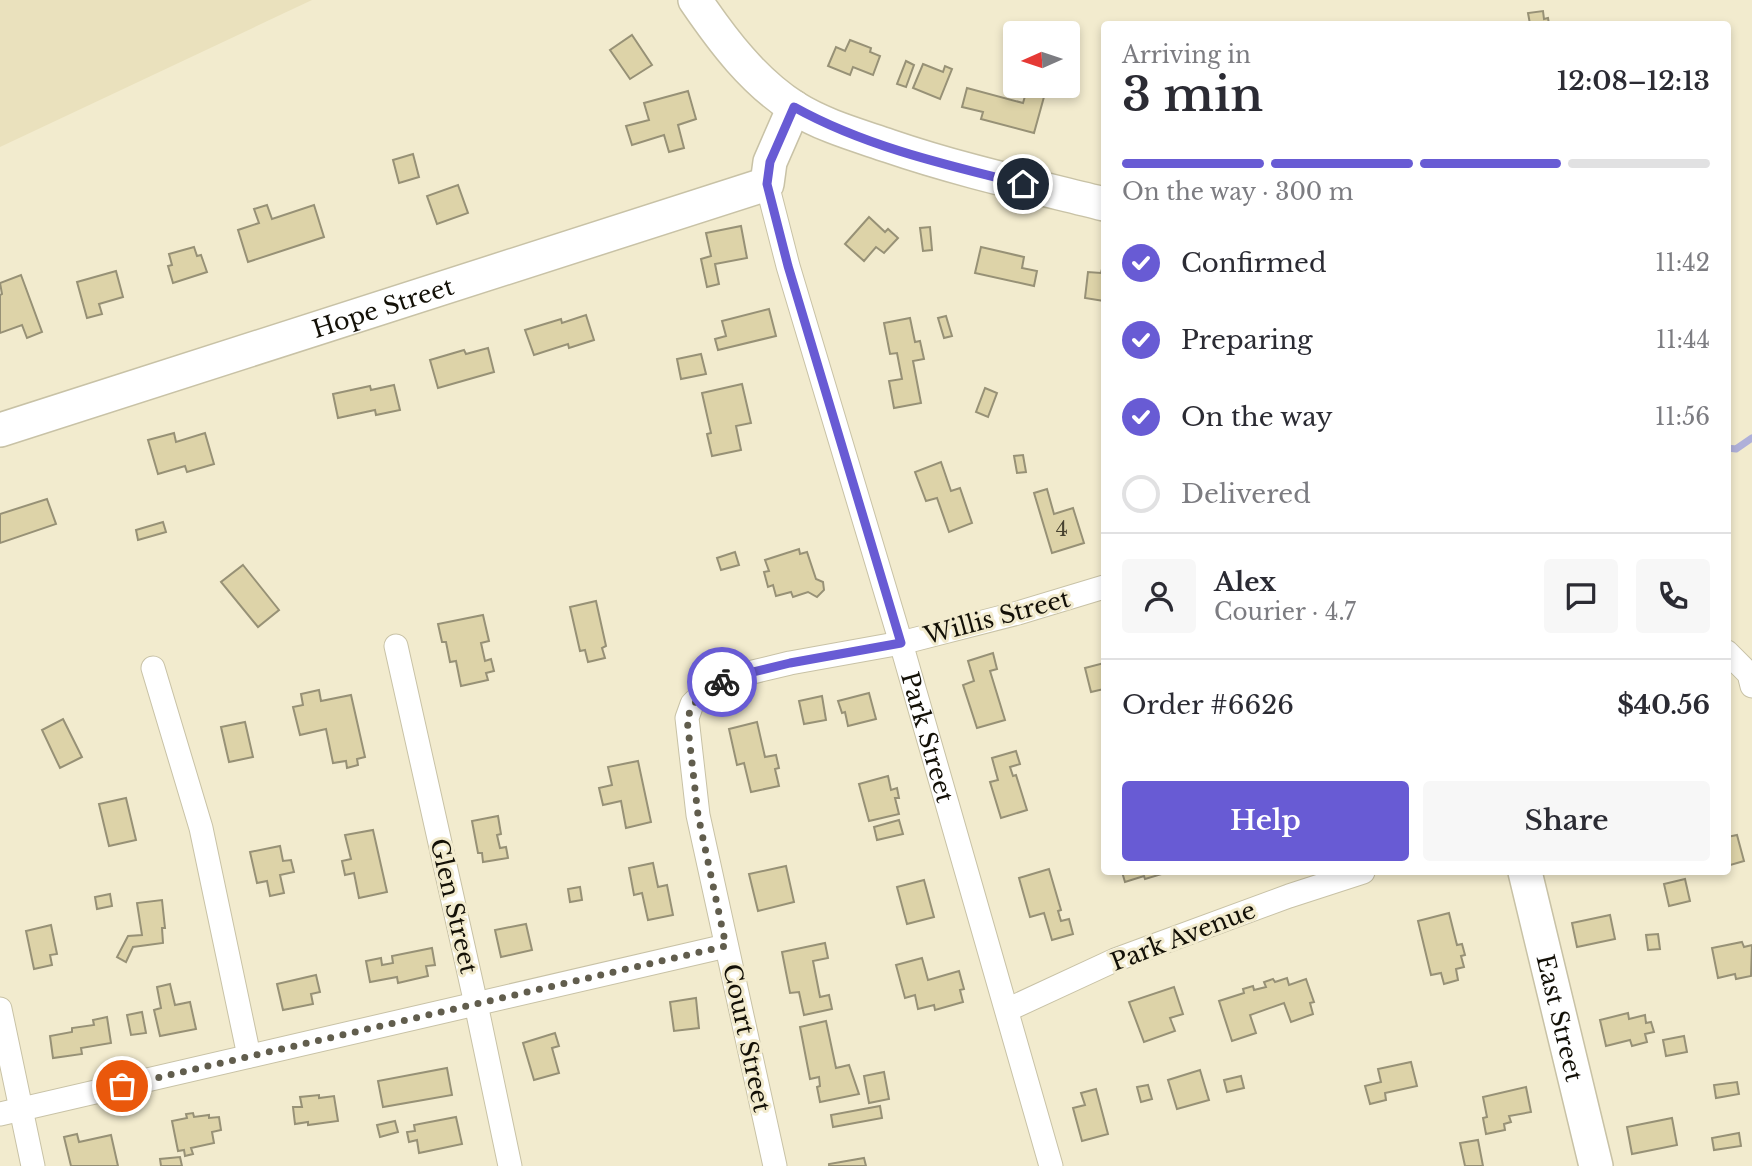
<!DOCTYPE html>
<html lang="en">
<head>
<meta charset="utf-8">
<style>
  :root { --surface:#fff; --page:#f7f7f7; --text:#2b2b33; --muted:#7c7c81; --line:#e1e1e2; --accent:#685bd4 }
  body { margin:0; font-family:"Libre Baskerville",serif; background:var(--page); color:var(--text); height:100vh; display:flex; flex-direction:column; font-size:26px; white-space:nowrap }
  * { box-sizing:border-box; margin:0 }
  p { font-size:23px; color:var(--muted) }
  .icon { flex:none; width:38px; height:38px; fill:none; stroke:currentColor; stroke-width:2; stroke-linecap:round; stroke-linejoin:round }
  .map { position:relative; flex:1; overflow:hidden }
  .drawer { position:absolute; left:1101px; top:21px; width:630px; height:854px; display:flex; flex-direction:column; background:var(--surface); border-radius:7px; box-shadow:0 4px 10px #0003 }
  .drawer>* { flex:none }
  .needle { width:46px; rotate:267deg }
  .controls { position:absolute; left:1003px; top:21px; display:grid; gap:14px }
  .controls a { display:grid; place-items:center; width:77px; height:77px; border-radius:7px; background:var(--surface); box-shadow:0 4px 10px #0003; font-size:35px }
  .pin { position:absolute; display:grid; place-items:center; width:60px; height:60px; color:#fff; margin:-30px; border:4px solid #fff; border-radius:50%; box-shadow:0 2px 7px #0007 }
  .courier { position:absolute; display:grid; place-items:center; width:70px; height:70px; margin:-35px; border:5px solid #685bd4; border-radius:50%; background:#fff; color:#222; box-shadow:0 2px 9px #0007 }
  .head em { font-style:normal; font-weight:600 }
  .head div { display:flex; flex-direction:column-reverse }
  .head { display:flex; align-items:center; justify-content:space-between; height:119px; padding:0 21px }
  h1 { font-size:46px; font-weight:600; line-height:52px }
  .bar { display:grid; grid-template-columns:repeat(4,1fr); gap:10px 7px; align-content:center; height:84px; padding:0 21px }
  .bar i { height:9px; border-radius:5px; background:var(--line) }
  .bar .on { background:var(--accent) }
  .bar p { grid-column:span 4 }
  .line { display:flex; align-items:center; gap:18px; padding:0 21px; border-top:2px solid var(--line) }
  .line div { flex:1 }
  .round { display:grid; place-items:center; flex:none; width:74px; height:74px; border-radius:7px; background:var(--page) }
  ol { padding:0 21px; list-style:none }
  li { display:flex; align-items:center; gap:21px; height:77px }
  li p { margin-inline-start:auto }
  li .icon { padding:7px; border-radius:50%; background:var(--accent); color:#fff; stroke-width:4 }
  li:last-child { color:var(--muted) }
  li i { width:38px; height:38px; border:4px solid var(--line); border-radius:50% }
  .cta { display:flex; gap:14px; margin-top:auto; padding:14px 21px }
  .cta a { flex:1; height:80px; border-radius:7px; background:var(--accent); color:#fff; font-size:28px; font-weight:600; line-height:80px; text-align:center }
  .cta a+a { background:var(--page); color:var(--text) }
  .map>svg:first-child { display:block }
  .built { fill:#eae1bd }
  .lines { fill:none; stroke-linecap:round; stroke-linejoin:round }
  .stream { stroke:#afb0d9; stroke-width:7 }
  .building { fill:#ddd3a8; stroke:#979176; stroke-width:2 }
  .street-casing { stroke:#c8c2a6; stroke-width:25 }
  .secondary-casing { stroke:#c8c2a6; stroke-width:36 }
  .street { stroke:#fff; stroke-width:23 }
  .secondary { stroke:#fff; stroke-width:33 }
  .done { stroke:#615d4d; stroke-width:7; stroke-dasharray:0 12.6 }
  .route { stroke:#685bd4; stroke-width:9 }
  .labels { text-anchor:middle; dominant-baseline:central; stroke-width:6; stroke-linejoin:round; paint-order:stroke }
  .number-label { font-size:21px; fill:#46412f }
  .street-label { font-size:24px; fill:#131007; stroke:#f2ebce }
</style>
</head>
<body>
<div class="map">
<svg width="1752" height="1166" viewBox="0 0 1752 1166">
  <rect width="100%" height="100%" fill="#f2ebce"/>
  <polygon class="built" points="0,0 312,0 0,147"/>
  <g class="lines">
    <polyline class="stream" points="1727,448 1736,449 1752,438"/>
  </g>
  <g class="building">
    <polygon points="1543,11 1544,19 1548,18 1549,24 1530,24 1528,13"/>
    <polygon points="632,35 652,65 630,79 610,50"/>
    <polygon points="850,40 871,48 870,52 880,56 873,75 853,67 850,75 828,66 836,47 845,51"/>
    <polygon points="906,61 914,65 906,87 897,84"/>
    <polygon points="923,64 943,72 945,66 952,69 940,99 913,88"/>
    <polygon points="1028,86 1047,86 1034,133 981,119 983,112 962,107 967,88 1023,103"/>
    <polygon points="688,91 696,119 678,125 684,148 669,152 664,135 632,145 626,126 649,120 644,103"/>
    <polygon points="413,154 419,177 399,183 393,160"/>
    <polygon points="458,185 468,213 437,224 427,196"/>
    <polygon points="267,205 272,219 314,205 324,237 248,262 238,230 259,223 254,209"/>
    <polygon points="869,217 885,232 888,229 898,238 884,253 876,247 864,261 845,244"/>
    <polygon points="741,226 747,258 715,264 719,284 707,287 701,259 711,256 706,233"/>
    <polygon points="930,227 932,250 923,251 920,228"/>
    <polygon points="194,247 197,256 201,255 207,272 173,283 168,266 172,265 169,254"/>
    <polygon points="981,247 1024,257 1022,268 1037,271 1034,286 975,273"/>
    <polygon points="1102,269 1104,270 1104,301 1085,298 1088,272 1101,273"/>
    <polygon points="116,271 123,297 99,304 102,314 87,318 77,282"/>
    <polygon points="21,275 42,332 27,338 22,325 0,333 0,295 2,294 0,283"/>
    <polygon points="769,309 776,336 718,350 715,339 726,336 722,321"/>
    <polygon points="586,315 594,340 569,348 568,344 534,355 525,330 561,319 562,323"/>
    <polygon points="946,316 952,336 944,338 938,318"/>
    <polygon points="910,318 915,342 920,341 924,359 913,361 921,403 894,408 889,381 902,379 897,353 890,354 884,323"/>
    <polygon points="488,348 494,372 438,388 430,360 464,350 466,354"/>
    <polygon points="701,354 706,374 681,379 677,359"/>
    <polygon points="742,384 751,423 736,426 741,450 712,456 707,434 711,433 702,393"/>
    <polygon points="394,385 400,410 376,415 375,410 338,418 333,394 370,386 371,390"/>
    <polygon points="985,388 997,393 988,417 976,412"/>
    <polygon points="174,433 176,442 205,433 214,464 187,472 185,466 158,474 148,440"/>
    <polygon points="1023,455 1026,472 1017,473 1014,456"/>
    <polygon points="941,462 951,491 960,488 972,523 949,532 937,498 926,501 915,472"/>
    <polygon points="1047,489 1054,514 1073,508 1084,543 1052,553 1034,493"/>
    <polygon points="47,499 56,524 0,543 0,514"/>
    <polygon points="163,522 166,532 138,540 136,530"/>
    <polygon points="799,549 800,554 807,552 816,579 823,582 824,590 817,597 808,592 793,597 791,592 776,596 773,585 768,587 764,572 769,571 765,560"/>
    <polygon points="735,552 739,565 721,570 717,558"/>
    <polygon points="243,565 279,610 258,627 221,582"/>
    <polygon points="596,601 606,646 602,648 605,658 588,662 585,650 580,651 570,607"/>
    <polygon points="483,615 489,641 481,643 485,661 491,659 494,671 486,673 488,680 461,686 456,661 450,662 446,642 442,642 438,624"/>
    <polygon points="993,653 997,669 990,671 1005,720 977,728 963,685 974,681 968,661"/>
    <polygon points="1104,663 1104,689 1091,692 1085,668"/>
    <polygon points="319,690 321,701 351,695 365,757 357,759 358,765 347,768 346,761 333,763 326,729 300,735 293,707 303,705 301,694"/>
    <polygon points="869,693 876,719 848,726 845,712 842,713 838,701"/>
    <polygon points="822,696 826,720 804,724 799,701"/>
    <polygon points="63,719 82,757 60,768 42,730"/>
    <polygon points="245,722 253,757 229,762 221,727"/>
    <polygon points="757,722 765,757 776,755 779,768 775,769 779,786 751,792 744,763 737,765 729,729"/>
    <polygon points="1016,751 1020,764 1010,767 1013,776 1016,775 1027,810 1001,818 990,782 998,780 992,758"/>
    <polygon points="638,761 651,822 626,828 621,801 603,805 599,788 612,785 608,767"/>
    <polygon points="888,776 891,790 897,788 899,798 895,798 899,814 869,821 859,784"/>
    <polygon points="126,798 136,840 109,846 99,804"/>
    <polygon points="498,816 501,834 497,835 500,848 506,847 508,858 483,862 482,853 478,853 472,821"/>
    <polygon points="899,820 903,834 877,840 874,827"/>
    <polygon points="373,830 387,892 359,898 354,873 345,875 342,861 351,859 345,835"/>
    <polygon points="1737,835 1744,861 1727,866 1727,837"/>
    <polygon points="280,846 283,861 291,860 294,872 280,875 284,893 270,896 267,881 257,883 250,852"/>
    <polygon points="653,863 658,887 667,885 673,915 648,920 642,893 634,895 629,868"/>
    <polygon points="786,866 794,902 758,911 749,874"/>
    <polygon points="1049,869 1061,910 1058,911 1061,921 1069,919 1073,934 1052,940 1044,913 1030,917 1019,878"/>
    <polygon points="1122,872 1161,872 1162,874 1145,879 1144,876 1125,882"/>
    <polygon points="1685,879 1690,901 1669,906 1664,884"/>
    <polygon points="924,880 934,917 907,924 897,887"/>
    <polygon points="580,887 582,900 570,902 568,889"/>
    <polygon points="110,894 112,906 97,909 95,897"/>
    <polygon points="162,900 165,928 162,928 163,943 133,947 126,962 117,957 128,936 142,935 137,903"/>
    <polygon points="1449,913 1457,945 1462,944 1465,955 1461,956 1464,967 1456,969 1458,980 1444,984 1441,973 1431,975 1418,921"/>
    <polygon points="1610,915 1615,939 1577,947 1572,923"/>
    <polygon points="526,924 532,950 501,957 495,930"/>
    <polygon points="51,925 57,954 50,955 52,965 34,969 26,931"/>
    <polygon points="1658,934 1660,949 1648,950 1646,935"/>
    <polygon points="1742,942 1744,947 1752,945 1751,976 1736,979 1735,974 1718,978 1712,948"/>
    <polygon points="825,943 828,958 813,961 820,997 829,995 832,1009 804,1015 799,992 790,993 782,952"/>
    <polygon points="432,948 435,965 426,966 428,976 398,983 397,977 370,982 366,961 381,958 382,965 393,963 392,956"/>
    <polygon points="922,958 928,980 959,971 964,989 960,990 963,1002 935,1010 934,1005 918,1009 915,995 905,998 896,965"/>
    <polygon points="316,975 320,992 311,994 313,1004 283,1010 277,984"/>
    <polygon points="1287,978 1289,985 1306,979 1314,1002 1310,1003 1313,1014 1291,1022 1284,1003 1250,1015 1256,1033 1232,1041 1219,1001 1244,993 1243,989 1253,986 1254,990 1266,987 1264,982 1273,979 1275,982"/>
    <polygon points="170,984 175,1005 190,1002 196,1029 160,1036 154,1010 161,1008 157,987"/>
    <polygon points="1174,987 1183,1014 1170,1018 1175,1031 1144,1042 1129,1002"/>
    <polygon points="696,998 699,1028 674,1031 670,1002"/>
    <polygon points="142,1012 146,1033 131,1035 127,1015"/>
    <polygon points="1628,1013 1629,1019 1645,1015 1646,1023 1651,1022 1654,1032 1645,1034 1647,1042 1632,1046 1630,1040 1606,1046 1600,1020"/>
    <polygon points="107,1017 111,1043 81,1048 82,1054 53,1058 50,1036 72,1032 72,1028 94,1025 93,1020"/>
    <polygon points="826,1021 836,1068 849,1065 859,1094 820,1102 817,1087 820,1086 819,1077 810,1079 800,1027"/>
    <polygon points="555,1033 559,1046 552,1048 559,1073 534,1080 523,1043"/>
    <polygon points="1684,1036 1687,1052 1666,1056 1663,1040"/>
    <polygon points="1411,1062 1417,1086 1385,1093 1386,1100 1370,1104 1365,1086 1381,1082 1378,1069"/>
    <polygon points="447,1068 452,1095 383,1107 378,1081"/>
    <polygon points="1200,1070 1209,1100 1177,1109 1168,1080"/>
    <polygon points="884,1072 889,1099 869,1103 864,1076"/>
    <polygon points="1241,1076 1244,1088 1227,1092 1224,1080"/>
    <polygon points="1737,1082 1739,1094 1716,1098 1714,1085"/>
    <polygon points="1148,1085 1152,1099 1141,1102 1137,1087"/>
    <polygon points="1526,1087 1531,1112 1509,1116 1511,1122 1504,1124 1505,1130 1486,1134 1483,1118 1487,1117 1483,1097"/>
    <polygon points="1096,1089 1108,1134 1082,1141 1073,1108 1085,1105 1081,1093"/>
    <polygon points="319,1095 319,1098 334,1096 338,1121 308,1125 308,1122 295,1124 293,1107 302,1107 300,1097"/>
    <polygon points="880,1106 882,1118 833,1127 831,1115"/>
    <polygon points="193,1113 194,1117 209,1115 209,1118 219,1117 221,1130 212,1132 214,1143 191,1148 193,1154 185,1156 184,1150 178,1151 172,1121 187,1118 186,1114"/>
    <polygon points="456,1117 462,1144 419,1153 417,1140 409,1142 407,1132 415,1131 414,1125"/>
    <polygon points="1672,1118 1677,1145 1632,1154 1627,1127"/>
    <polygon points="395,1121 398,1132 380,1137 377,1125"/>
    <polygon points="1739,1133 1741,1146 1714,1150 1712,1138"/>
    <polygon points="77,1134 79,1142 111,1135 118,1166 71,1166 64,1137"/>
    <polygon points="1478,1140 1483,1166 1465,1166 1460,1143"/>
    <polygon points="180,1157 182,1166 161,1166 160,1159"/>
    <polygon points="864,1158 866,1166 829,1166 829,1164"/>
  </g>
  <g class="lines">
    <g class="street-casing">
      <g id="street">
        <path id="s1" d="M767 184 788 266 901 643 1051 1166"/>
        <polyline points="396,646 476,1004 510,1166"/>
        <polyline points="1727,652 1749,674 1752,686"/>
        <polyline points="153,668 201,828 249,1056"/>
        <polyline points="0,1009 33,1166"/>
        <polyline points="1007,1010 1115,960 1289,896 1363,872"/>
        <polyline points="0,1114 726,946"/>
        <polyline points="775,1166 698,815 687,718 692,704 706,690 732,677 790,663 901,643 1018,613 1104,587"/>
      </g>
    </g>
    <g class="secondary-casing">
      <g id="secondary">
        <path d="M695 0C723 41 753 81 795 108 824 126 857 135 889 146 959 170 1032 186 1104 204"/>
        <path id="s2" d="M0 430 767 184 770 162 794 107"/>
        <path id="s3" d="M1525 872 1596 1166"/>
      </g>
    </g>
    <use href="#street" class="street"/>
    <use href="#secondary" class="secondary"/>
  </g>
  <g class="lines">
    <path class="done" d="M122 1086 726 946 698 815 687 719C694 700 703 691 722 682"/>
    <path class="route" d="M722 682 732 677 790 663 901 643 788 266 767 184 770 162 794 107C864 146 946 165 1023 184"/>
  </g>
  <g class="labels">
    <g class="number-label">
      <text x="1062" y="529">4</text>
    </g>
    <g class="street-label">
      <text stroke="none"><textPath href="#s2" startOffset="402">Hope Street</textPath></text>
      <text transform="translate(997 617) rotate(-15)">Willis Street</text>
      <text stroke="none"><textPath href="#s1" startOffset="576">Park Street</textPath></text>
      <text transform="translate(454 906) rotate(77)">Glen Street</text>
      <text transform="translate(1183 936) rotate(-21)">Park Avenue</text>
      <text stroke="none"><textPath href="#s3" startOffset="150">East Street</textPath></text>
      <text transform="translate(747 1038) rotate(78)">Court Street</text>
    </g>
  </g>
</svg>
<div class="controls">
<a><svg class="needle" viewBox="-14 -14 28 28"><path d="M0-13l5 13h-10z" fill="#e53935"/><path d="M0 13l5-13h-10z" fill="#7c7c81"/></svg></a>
</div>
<div class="pin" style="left:122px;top:1086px;background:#ea580c"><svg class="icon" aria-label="bag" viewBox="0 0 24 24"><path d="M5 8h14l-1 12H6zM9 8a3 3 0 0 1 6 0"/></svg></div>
<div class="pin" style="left:1023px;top:184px;background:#1f2937"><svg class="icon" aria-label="home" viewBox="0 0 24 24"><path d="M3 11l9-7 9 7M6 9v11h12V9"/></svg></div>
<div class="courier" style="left:722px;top:682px"><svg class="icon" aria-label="bike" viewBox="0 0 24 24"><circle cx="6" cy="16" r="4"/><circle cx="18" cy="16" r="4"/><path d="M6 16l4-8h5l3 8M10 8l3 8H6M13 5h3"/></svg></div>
<section class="drawer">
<div class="head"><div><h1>3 min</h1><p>Arriving in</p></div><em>12:08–12:13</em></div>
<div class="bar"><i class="on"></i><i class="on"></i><i class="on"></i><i></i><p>On the way · 300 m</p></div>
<ol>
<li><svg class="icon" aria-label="check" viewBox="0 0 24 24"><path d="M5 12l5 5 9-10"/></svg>Confirmed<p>11:42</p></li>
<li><svg class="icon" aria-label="check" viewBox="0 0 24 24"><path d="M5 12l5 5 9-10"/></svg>Preparing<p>11:44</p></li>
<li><svg class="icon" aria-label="check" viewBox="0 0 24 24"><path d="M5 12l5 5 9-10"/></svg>On the way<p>11:56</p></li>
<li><i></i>Delivered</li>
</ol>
<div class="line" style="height:126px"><a class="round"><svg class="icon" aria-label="person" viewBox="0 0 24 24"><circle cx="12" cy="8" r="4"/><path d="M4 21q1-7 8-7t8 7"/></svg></a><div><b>Alex</b><p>Courier · 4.7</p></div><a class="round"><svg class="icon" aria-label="chat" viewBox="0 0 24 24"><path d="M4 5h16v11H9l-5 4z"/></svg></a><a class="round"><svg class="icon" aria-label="phone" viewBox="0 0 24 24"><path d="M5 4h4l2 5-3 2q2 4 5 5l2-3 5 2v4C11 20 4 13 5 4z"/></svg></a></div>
<div class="line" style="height:91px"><div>Order #6626</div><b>$40.56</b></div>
<div class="cta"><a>Help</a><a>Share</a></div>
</section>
</div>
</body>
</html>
